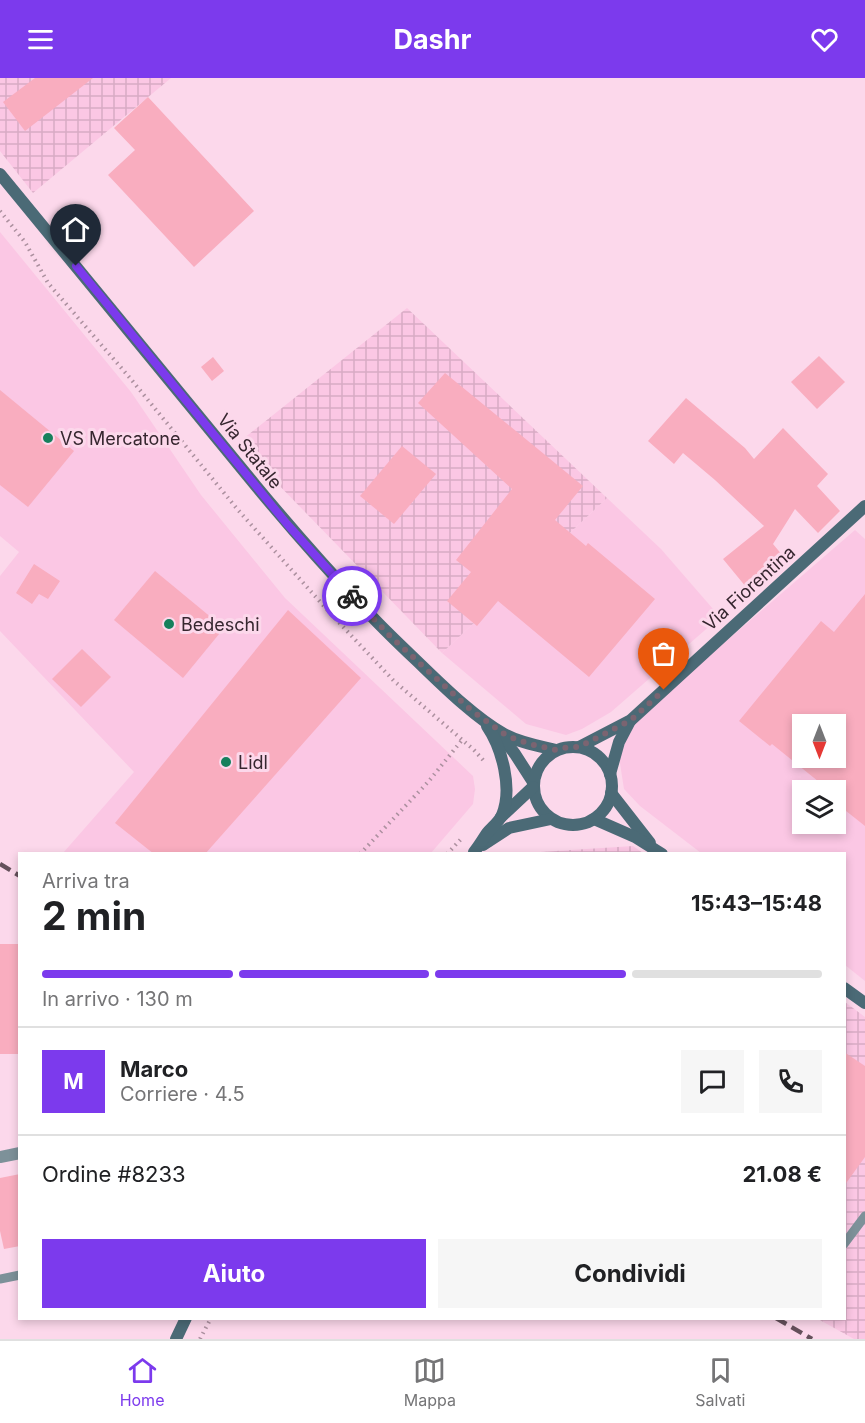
<!DOCTYPE html>
<html lang="it">
<head>
<meta charset="utf-8">
<style>
  :root { --surface:#fff; --page:#f6f6f6; --text:#202124; --muted:#757577; --line:#e0e0e0; --accent:#7c3aed }
  body { margin:0; font-family:Inter,sans-serif; background:var(--page); color:var(--text); height:100vh; display:flex; flex-direction:column; font-size:22px; white-space:nowrap }
  * { box-sizing:border-box; margin:0 }
  p { font-size:20px; color:var(--muted) }
  .icon { flex:none; width:33px; height:33px; fill:none; stroke:currentColor; stroke-width:2; stroke-linecap:round; stroke-linejoin:round }
  .map { position:relative; flex:1; overflow:hidden }
  .panel { position:absolute; left:18px; top:774px; width:828px; height:468px; display:flex; flex-direction:column; background:var(--surface); border-radius:0px; box-shadow:0 3px 9px #0003 }
  .panel>* { flex:none }
  .needle { width:39px; rotate:180deg }
  .tools { position:absolute; left:792px; top:636px; display:grid; gap:12px }
  .tools a { display:grid; place-items:center; width:54px; height:54px; border-radius:0px; background:var(--surface); box-shadow:0 3px 9px #0003; font-size:30px }
  .pin { position:absolute; display:grid; place-items:center; width:51px; height:51px; color:#fff; margin:-62px -26px; border-radius:50% 50% 50% 0; rotate:-45deg; box-shadow:0 0 6px #0007 }
  .pin .icon { rotate:45deg }
  .courier { position:absolute; display:grid; place-items:center; width:60px; height:60px; margin:-30px; border:4px solid #7c3aed; border-radius:50%; background:#fff; color:#222; box-shadow:0 2px 8px #0007 }
  .headline em { font-style:normal; font-weight:700 }
  .headline div { display:flex; flex-direction:column-reverse }
  .headline { display:flex; align-items:center; justify-content:space-between; height:102px; padding:0 24px }
  h1 { font-size:39px; font-weight:700; line-height:45px }
  .bar { display:grid; grid-template-columns:repeat(4,1fr); gap:9px 6px; align-content:center; height:72px; padding:0 24px }
  .bar i { height:8px; border-radius:4px; background:var(--line) }
  .bar .active { background:var(--accent) }
  .bar p { grid-column:span 4 }
  .line { display:flex; align-items:center; gap:15px; padding:0 24px; border-top:2px solid var(--line) }
  .line div { flex:1 }
  .round { display:grid; place-items:center; flex:none; width:63px; height:63px; border-radius:0px; background:var(--page) }
  .cta { display:flex; gap:12px; margin-top:auto; padding:12px 24px }
  .cta a { flex:1; height:69px; border-radius:0px; background:var(--accent); color:#fff; font-size:24px; font-weight:700; line-height:69px; text-align:center }
  .cta a+a { background:var(--page); color:var(--text) }
  header { display:flex; justify-content:space-between; align-items:center; height:78px; padding:0 24px; background:var(--accent); color:#fff; font-size:27px; font-weight:700 }
  .tabs { display:flex; justify-content:space-around; align-items:center; height:84px; border-top:2px solid var(--line); background:var(--surface); font-size:16px; color:var(--muted) }
  .tabs a { display:grid; justify-items:center; gap:3px }
  .tabs .active { color:var(--accent) }
  .map>svg:first-child { display:block }
  .built { fill:#fbc7e4; fill-rule:evenodd }
  .industrial { fill:url(#industrial-grid) }
  .building { fill:#f9adbf; fill-rule:evenodd }
  .lines { fill:none; stroke-linecap:round; stroke-linejoin:round }
  .path { stroke:#ac909f; stroke-width:4; stroke-dasharray:1.5 4.5; stroke-linecap:butt }
  .lane { stroke:#7d9199; stroke-width:9 }
  .street { stroke:#7d9199; stroke-width:12 }
  .secondary { stroke:#4b6a76; stroke-width:12 }
  .rail { stroke:#65505b; stroke-width:4.5; stroke-dasharray:12 6; stroke-linecap:butt }
  .done { stroke:#7b6471; stroke-width:6; stroke-dasharray:0 10.8 }
  .route { stroke:#7c3aed; stroke-width:8 }
  .poi-dot { fill:#16805c; stroke:#fcd8eb; stroke-width:2 }
  .labels { text-anchor:middle; dominant-baseline:central; stroke-width:6; stroke-linejoin:round; paint-order:stroke }
  .poi-label { font-size:18px; fill:#36262f; stroke:#fcd8eb; text-anchor:start }
  .street-label { font-size:18px; fill:#36262f; stroke:#fcd8eb }
</style>
</head>
<body>
<header><svg class="icon" aria-label="menu" viewBox="0 0 24 24"><path d="M4 6h16M4 12h16M4 18h16"/></svg>Dashr<svg class="icon" aria-label="heart" viewBox="0 0 24 24"><path d="M12 20l-8-8c-3-5 5-10 8-4 3-6 11-1 8 4z"/></svg></header>
<div class="map">
<svg width="865" height="1261" viewBox="0 0 865 1261">
  <defs>
    <pattern id="industrial-grid" width="8" height="8" patternUnits="userSpaceOnUse" patternTransform="scale(1.5)"><rect width="8" height="8" fill="#fbc7e4"/><path d="M0 4h8M4 0v8" fill="none" stroke="#d8abc4"/></pattern>
  </defs>
  <rect width="100%" height="100%" fill="#fcd8eb"/>
  <g class="built">
    <polygon points="0,154 131,314 201,417 285,520 473,698 475,711 473,726 431,775 63,775 134,694 0,553 0,498 19,474 0,458"/>
    <polygon points="607,420 661,471 720,539 611,634 582,651 566,657 526,646 442,575"/>
    <path d="M855 452 865 461V903L845 887 844 776 701 775 640 728 624 711 619 679 635 642ZM802 646H836V680H802ZM802 712H836V746H802Z"/>
  </g>
  <g class="industrial">
    <polygon points="0,0 171,0 33,115 0,73"/>
    <polygon points="407,230 607,420 442,575 238,365"/>
    <polygon points="633,768 643,775 525,775"/>
    <polygon points="845,924 865,939 865,1261 854,1261 818,1241 844,1240"/>
  </g>
  <g class="building">
    <polygon points="35,0 93,0 25,53 3,24"/>
    <polygon points="148,19 254,133 194,189 108,97 135,72 114,50"/>
    <polygon points="819,278 845,304 817,331 791,304"/>
    <polygon points="213,279 224,293 212,303 201,289"/>
    <polygon points="445,295 583,408 555,442 586,468 588,465 655,521 589,599 498,523 477,548 447,523 471,494 456,482 512,411 418,325"/>
    <polygon points="0,312 74,373 28,429 0,407"/>
    <polygon points="686,320 745,370 754,381 783,350 828,396 817,408 840,433 818,455 795,431 773,466 788,484 751,515 723,481 764,448 715,402 683,375 674,386 648,363"/>
    <polygon points="402,368 436,396 394,446 360,418"/>
    <polygon points="34,486 60,503 48,521 39,516 32,526 16,515"/>
    <polygon points="155,493 224,550 183,600 114,542"/>
    <path d="M865 516V748L836 725V712H829L772 666 770 668 739 643 821 543 834 554ZM802 646H836V680H802Z"/>
    <polygon points="288,532 361,600 205,776 154,776 115,745"/>
    <polygon points="82,571 111,599 81,629 52,601"/>
    <polygon points="0,866 19,866 20,976 0,976"/>
    <polygon points="844,974 865,988 865,1079 844,1108"/>
    <polygon points="20,1096 20,1168 4,1171 0,1153 0,1100"/>
  </g>
  <g class="lines">
    <g class="path">
      <polyline points="0,133 25,164 48,205 130,300 238,432 331,536 394,603 474,672 484,683"/>
      <polyline points="360,776 429,703 462,662"/>
      <polyline points="447,776 462,760"/>
      <polyline points="200,1261 211,1240"/>
    </g>
    <g class="lane">
      <polyline points="844,1166 865,1138"/>
      <polyline points="0,1201 20,1197"/>
    </g>
    <polyline class="street" points="0,1079 20,1075"/>
    <g class="secondary">
      <path d="M0 96 256 408C290 449 325 489 362 528 379 547 398 565 417 583 442 607 474 639 504 656 520 665 539 668 556 672"/>
      <polyline points="499,655 515,676 533,704"/>
      <circle cx="573" cy="708" r="39"/>
      <polyline points="579,669 631,642 865,428"/>
      <polyline points="610,696 619,664 630,643"/>
      <polyline points="611,715 650,765"/>
      <polyline points="501,739 533,709"/>
      <polyline points="594,741 635,759 662,776"/>
      <polyline points="483,767 509,750 551,741"/>
      <path d="M474 774C479 768 483 761 487 755 492 749 499 744 502 737 513 711 502 670 487 648"/>
      <polyline points="844,910 865,925"/>
      <polyline points="176,1261 186,1240"/>
    </g>
    <g class="rail">
      <polyline points="0,786 20,798"/>
      <polyline points="776,1240 812,1261"/>
    </g>
  </g>
  <g class="lines">
    <polyline class="done" points="352,518 391,559 471,632 507,658 530,666 556,672 568,669 579,669 631,642 664,612"/>
    <polyline class="route" points="76,188 287,446 352,518"/>
  </g>
  <g class="poi-dot">
    <circle cx="48" cy="360" r="6"/>
    <circle cx="169" cy="546" r="6"/>
    <circle cx="226" cy="684" r="6"/>
  </g>
  <g class="labels">
    <g class="poi-label">
      <text x="60" y="360">VS Mercatone</text>
      <text x="181" y="546">Bedeschi</text>
      <text x="238" y="684">Lidl</text>
    </g>
    <g class="street-label">
      <text transform="translate(250 373) rotate(51)">Via Statale</text>
      <text transform="translate(749 510) rotate(-42)">Via Fiorentina</text>
    </g>
  </g>
</svg>
<div class="tools">
<a><svg class="needle" viewBox="-14 -14 28 28"><path d="M0-13l5 13h-10z" fill="#e53935"/><path d="M0 13l5-13h-10z" fill="#757577"/></svg></a>
<a><svg class="icon" aria-label="layers" viewBox="0 0 24 24"><path d="M12 4l9 5-9 5-9-5zM3 14l9 5 9-5"/></svg></a>
</div>
<div class="pin" style="left:664px;top:612px;background:#ea580c"><svg class="icon" aria-label="bag" viewBox="0 0 24 24"><path d="M5 8h14l-1 12H6zM9 8a3 3 0 0 1 6 0"/></svg></div>
<div class="pin" style="left:76px;top:188px;background:#1f2937"><svg class="icon" aria-label="home" viewBox="0 0 24 24"><path d="M3 11l9-7 9 7M6 9v11h12V9"/></svg></div>
<div class="courier" style="left:352px;top:518px"><svg class="icon" aria-label="bike" viewBox="0 0 24 24"><circle cx="6" cy="16" r="4"/><circle cx="18" cy="16" r="4"/><path d="M6 16l4-8h5l3 8M10 8l3 8H6M13 5h3"/></svg></div>
<section class="panel">
<div class="headline"><div><h1>2 min</h1><p>Arriva tra</p></div><em>15:43–15:48</em></div>
<div class="bar"><i class="active"></i><i class="active"></i><i class="active"></i><i></i><p>In arrivo · 130 m</p></div>
<div class="line" style="height:108px"><b class="round" style="background:var(--accent);color:#fff">M</b><div><b>Marco</b><p>Corriere · 4.5</p></div><a class="round"><svg class="icon" aria-label="chat" viewBox="0 0 24 24"><path d="M4 5h16v11H9l-5 4z"/></svg></a><a class="round"><svg class="icon" aria-label="phone" viewBox="0 0 24 24"><path d="M5 4h4l2 5-3 2q2 4 5 5l2-3 5 2v4C11 20 4 13 5 4z"/></svg></a></div>
<div class="line" style="height:78px"><div>Ordine #8233</div><b>21.08 €</b></div>
<div class="cta"><a>Aiuto</a><a>Condividi</a></div>
</section>
</div>
<nav class="tabs">
<a class="active"><svg class="icon" aria-label="home" viewBox="0 0 24 24"><path d="M3 11l9-7 9 7M6 9v11h12V9"/></svg>Home</a>
<a><svg class="icon" aria-label="map" viewBox="0 0 24 24"><path d="M3 6l6-2 6 2 6-2v14l-6 2-6-2-6 2zM9 4v14M15 6v14"/></svg>Mappa</a>
<a><svg class="icon" aria-label="saved" viewBox="0 0 24 24"><path d="M7 4h10v16l-5-4-5 4z"/></svg>Salvati</a>
</nav>
</body>
</html>
